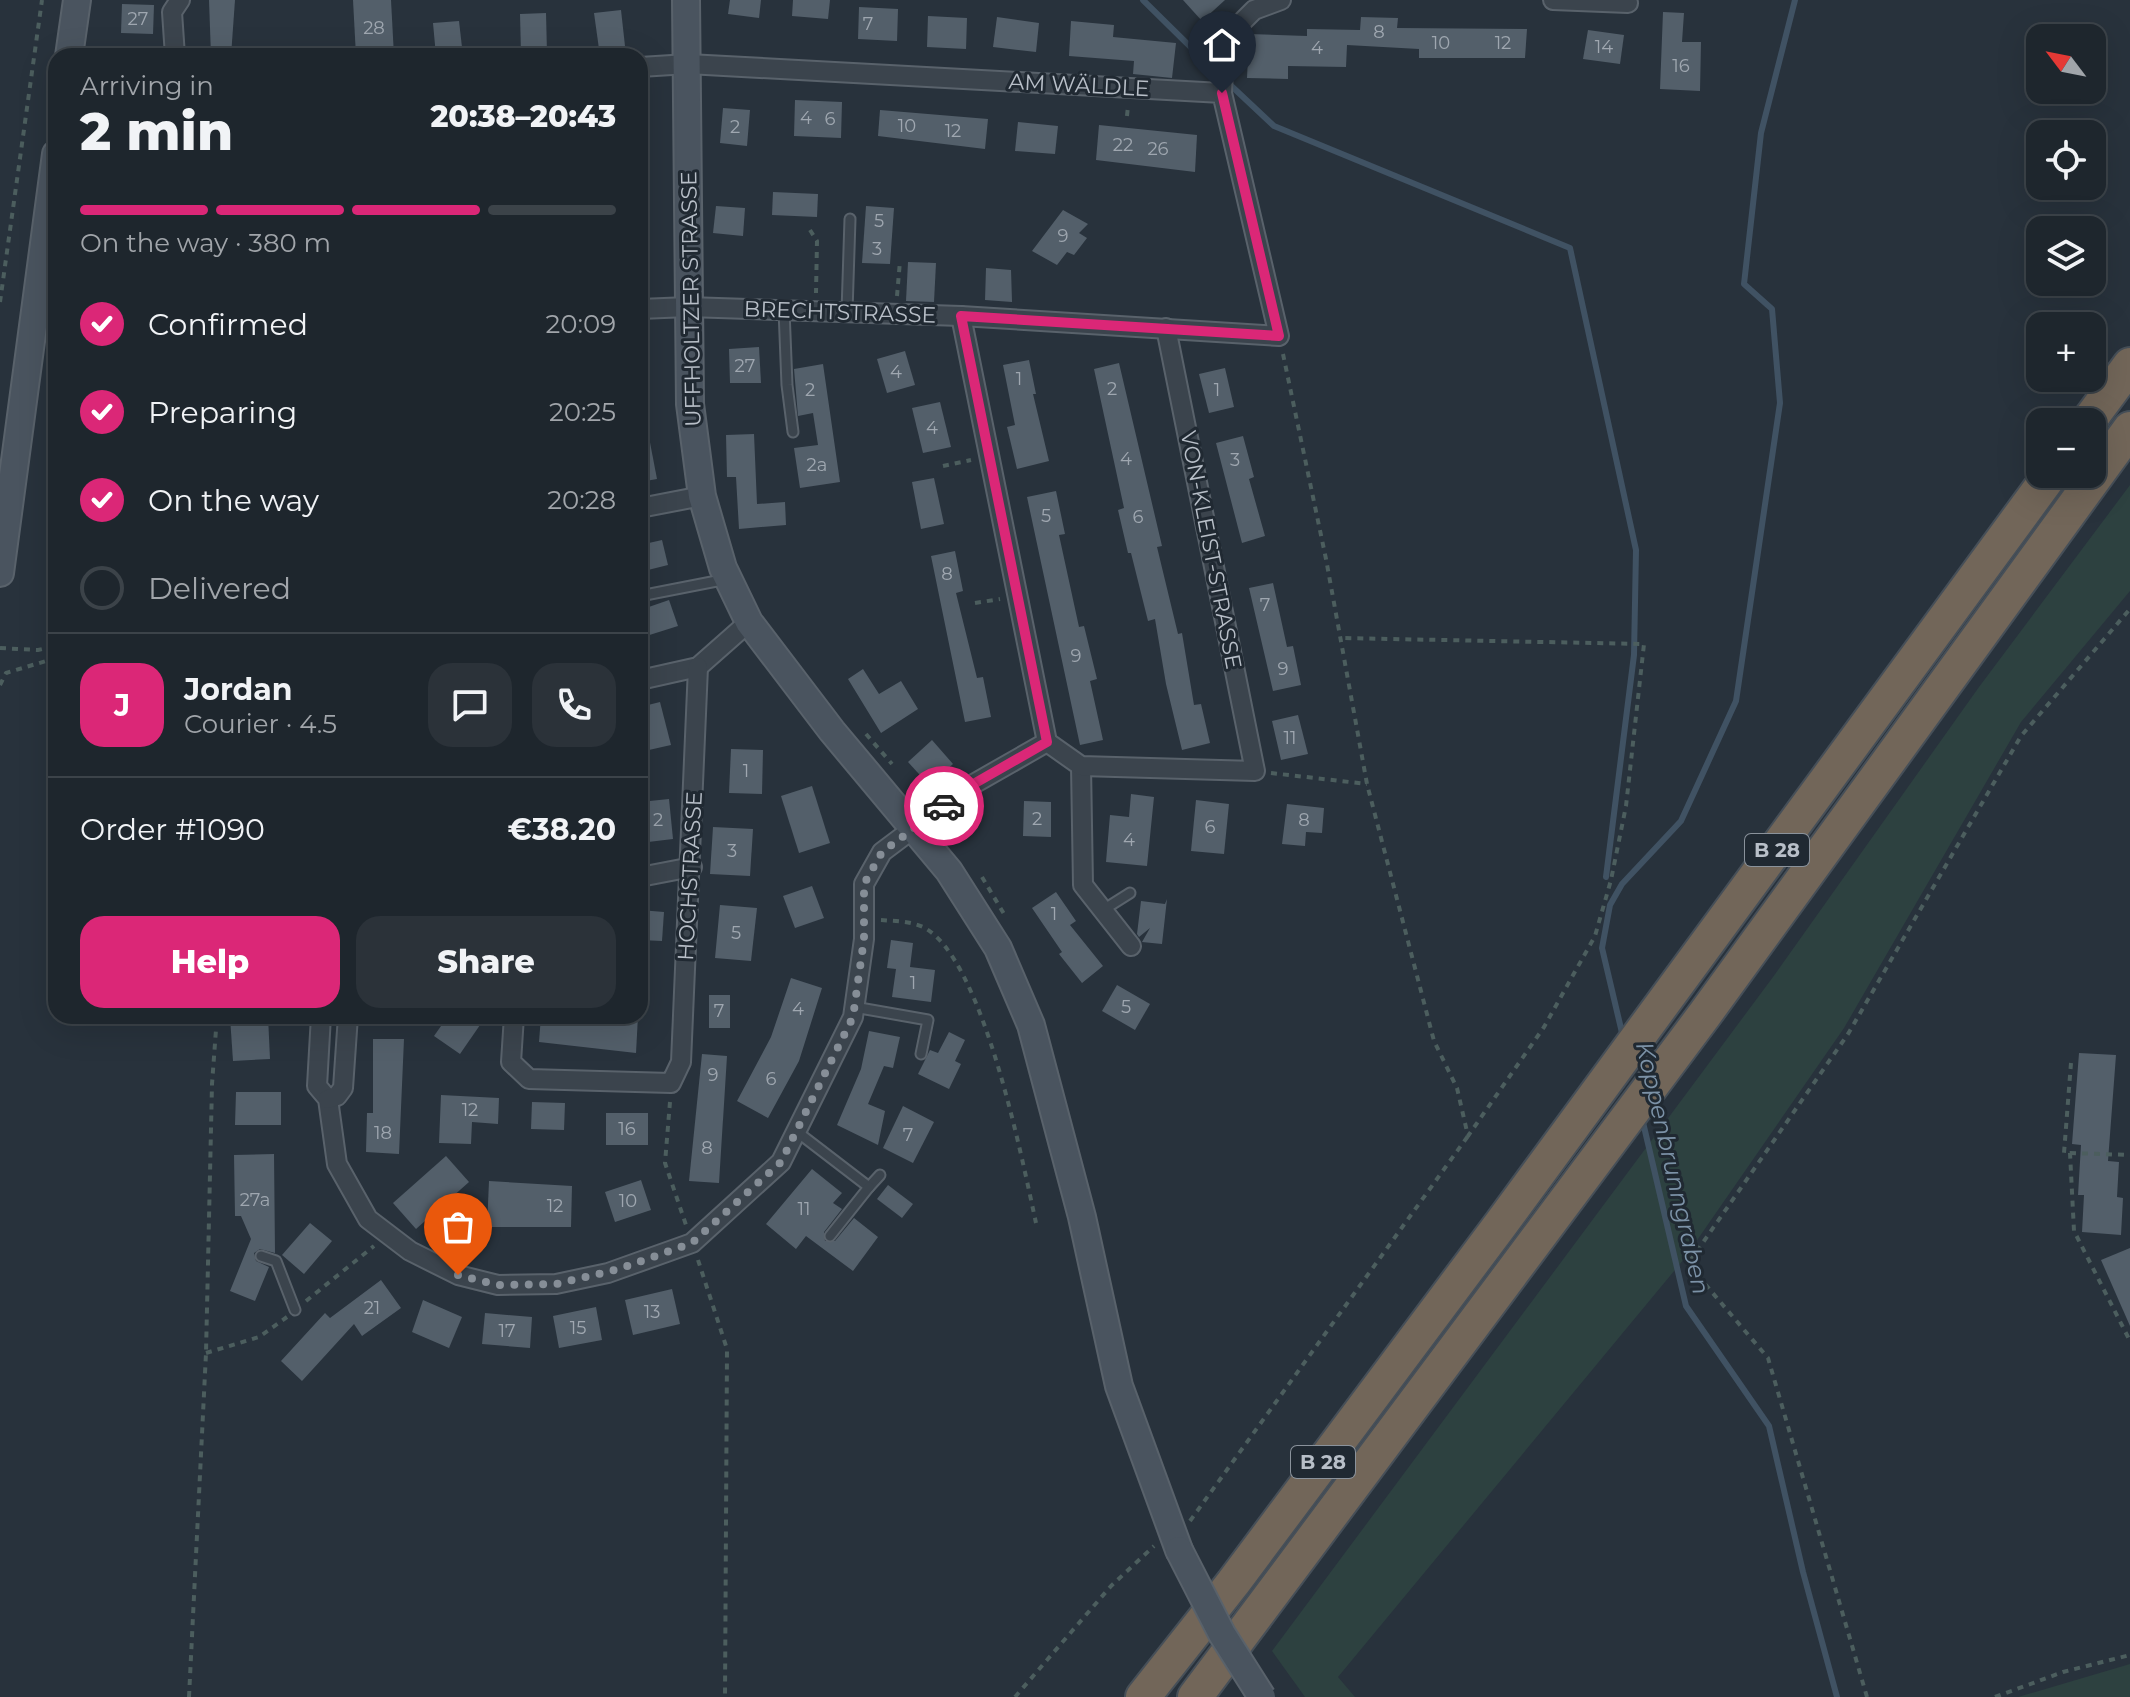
<!DOCTYPE html>
<html lang="en">
<head>
<meta charset="utf-8">
<style>
  :root { --surface:#1e262d; --page:#2b3239; --text:#f1f3f6; --muted:#a1a5aa; --line:#3c4349; --accent:#db2777 }
  body { margin:0; font-family:Montserrat,sans-serif; background:var(--page); color:var(--text); height:100vh; display:flex; flex-direction:column; font-size:30px; white-space:nowrap }
  * { box-sizing:border-box; margin:0 }
  p { font-size:26px; color:var(--muted) }
  .icon { flex:none; width:44px; height:44px; fill:none; stroke:currentColor; stroke-width:2; stroke-linecap:round; stroke-linejoin:round }
  .map { position:relative; flex:1; overflow:hidden }
  .details { position:absolute; left:48px; top:48px; width:600px; height:976px; display:flex; flex-direction:column; background:var(--surface); border-radius:24px; box-shadow:0 8px 32px #0002,0 0 0 2px var(--line) }
  .details>* { flex:none }
  .needle { width:52px; rotate:302deg }
  .buttons { position:absolute; left:2026px; top:24px; display:grid; gap:16px }
  .buttons a { display:grid; place-items:center; width:80px; height:80px; border-radius:16px; background:var(--surface); box-shadow:0 8px 32px #0002,0 0 0 2px var(--line); font-size:40px }
  .pin { position:absolute; display:grid; place-items:center; width:68px; height:68px; color:#fff; margin:-82px -34px; border-radius:50% 50% 50% 0; rotate:-45deg; box-shadow:0 0 8px #0007 }
  .pin .icon { rotate:45deg }
  .courier { position:absolute; display:grid; place-items:center; width:80px; height:80px; margin:-40px; border:6px solid #db2777; border-radius:50%; background:#fff; color:#222; box-shadow:0 2px 10px #0007 }
  .summary em { font-style:normal; font-weight:800 }
  .summary div { display:flex; flex-direction:column-reverse }
  .summary { display:flex; align-items:center; justify-content:space-between; height:136px; padding:0 32px }
  h1 { font-size:52px; font-weight:800; line-height:60px }
  .bar { display:grid; grid-template-columns:repeat(4,1fr); gap:12px 8px; align-content:center; height:96px; padding:0 32px }
  .bar i { height:10px; border-radius:6px; background:var(--line) }
  .bar .current { background:var(--accent) }
  .bar p { grid-column:span 4 }
  .line { display:flex; align-items:center; gap:20px; padding:0 32px; border-top:2px solid var(--line) }
  .line div { flex:1 }
  .round { display:grid; place-items:center; flex:none; width:84px; height:84px; border-radius:24px; background:var(--page) }
  ol { padding:0 32px; list-style:none }
  li { display:flex; align-items:center; gap:24px; height:88px }
  li p { margin-inline-start:auto }
  li .icon { padding:8px; border-radius:50%; background:var(--accent); color:#fff; stroke-width:4 }
  li:last-child { color:var(--muted) }
  li i { width:44px; height:44px; border:4px solid var(--line); border-radius:50% }
  .button { display:flex; gap:16px; margin-top:auto; padding:16px 32px }
  .button a { flex:1; height:92px; border-radius:24px; background:var(--accent); color:#fff; font-size:32px; font-weight:800; line-height:92px; text-align:center }
  .button a+a { background:var(--page); color:var(--text) }
  .map>svg:first-child { display:block }
  .green { fill:#2d4140 }
  .lines { fill:none; stroke-linecap:round; stroke-linejoin:round }
  .stream { stroke:#405263; stroke-width:6 }
  .building { fill:#535f6a }
  .lane-casing { stroke:#59626b; stroke-width:13 }
  .street-casing { stroke:#59626b; stroke-width:22 }
  .secondary-casing { stroke:#59626b; stroke-width:30 }
  .highway-casing { stroke:#464f58; stroke-width:38 }
  .path { stroke:#4c5e5e; stroke-width:4; stroke-dasharray:6 6; stroke-linecap:butt }
  .lane { stroke:#3b444d; stroke-width:9 }
  .street { stroke:#3b444d; stroke-width:18 }
  .secondary { stroke:#4a545f; stroke-width:26 }
  .highway { stroke:#726659; stroke-width:34 }
  .secondary-bridge-casing { stroke:#59626b; stroke-width:30; stroke-linecap:butt }
  .secondary-bridge { stroke:#4a545f; stroke-width:26 }
  .done { stroke:#868e97; stroke-width:8; stroke-dasharray:0 14.4 }
  .route { stroke:#db2777; stroke-width:10 }
  .labels { text-anchor:middle; dominant-baseline:central; stroke-width:6; stroke-linejoin:round; paint-order:stroke }
  .number-label { font-size:18px; fill:#9fa7b0 }
  .shield { fill:#202932; stroke:#8a929b; stroke-width:2 }
  .shield-label { font-size:20px; font-weight:bold; fill:#b8bfc8 }
  .street-label { font-size:22px; fill:#b8bfc8; stroke:#202932 }
  .water-label { font-size:24px; font-style:italic; fill:#7c92a7; stroke:#202932 }
</style>
</head>
<body>
<div class="map">
<svg width="2130" height="1697" viewBox="0 0 2130 1697">
  <rect width="100%" height="100%" fill="#28323c"/>
  <g class="green">
    <polygon points="2130,485 2130,591 2021,722 1844,1028 1684,1259 1338,1677 1355,1697 1305,1697 1272,1651 1773,977 1979,687"/>
    <polygon points="2130,1664 2130,1697 2018,1697"/>
  </g>
  <g class="lines">
    <g class="stream">
      <polyline points="1143,0 1217,73"/>
      <polyline points="1225,80 1274,126 1570,248 1636,550 1634,655 1606,877"/>
      <polyline points="1623,1037 1602,948 1610,905 1622,884 1681,821 1736,701 1780,403 1772,309 1744,284 1761,133 1795,0"/>
      <polyline points="1642,1118 1686,1306 1769,1426 1803,1572 1837,1697"/>
    </g>
  </g>
  <g class="building">
    <polygon points="209,0 235,0 231,56 211,56"/>
    <polygon points="353,0 391,0 394,56 356,56"/>
    <polygon points="730,0 761,0 759,18 728,14"/>
    <polygon points="793,0 830,0 828,19 792,16"/>
    <polygon points="1183,0 1225,0 1202,21"/>
    <polygon points="122,4 154,5 153,34 121,33"/>
    <polygon points="859,7 898,9 897,41 858,39"/>
    <polygon points="621,10 625,46 599,49 594,13"/>
    <polygon points="1663,12 1684,13 1682,42 1701,42 1700,91 1660,89"/>
    <polygon points="546,13 547,53 521,54 520,14"/>
    <polygon points="928,16 967,18 966,49 927,47"/>
    <polygon points="997,17 1039,23 1036,52 993,47"/>
    <polygon points="1361,17 1398,18 1397,28 1527,29 1525,58 1419,58 1419,49 1347,45 1346,67 1288,66 1288,79 1247,78 1249,34 1307,36 1307,29 1360,30"/>
    <polygon points="459,21 463,56 436,56 433,23"/>
    <polygon points="1071,21 1114,25 1113,37 1176,43 1172,78 1133,74 1134,61 1069,56"/>
    <polygon points="1588,30 1624,35 1620,64 1583,59"/>
    <polygon points="795,100 842,102 841,138 794,136"/>
    <polygon points="723,108 750,110 747,146 720,143"/>
    <polygon points="880,110 988,119 985,149 878,136"/>
    <polygon points="1018,122 1058,126 1055,154 1015,151"/>
    <polygon points="1099,125 1197,135 1195,172 1096,160"/>
    <polygon points="773,192 818,194 817,217 772,215"/>
    <polygon points="716,206 745,208 743,236 713,233"/>
    <polygon points="866,206 894,208 890,264 862,263"/>
    <polygon points="1063,210 1088,224 1079,233 1087,238 1074,255 1067,252 1057,265 1032,251"/>
    <polygon points="908,262 936,263 934,302 906,301"/>
    <polygon points="986,268 1011,270 1012,302 985,300"/>
    <polygon points="759,347 761,383 730,383 729,349"/>
    <polygon points="905,351 915,385 887,393 877,359"/>
    <polygon points="1029,360 1036,394 1033,394 1049,461 1017,469 1007,427 1015,425 1003,365"/>
    <polygon points="1119,363 1162,546 1157,547 1178,634 1182,633 1194,705 1201,704 1210,743 1182,750 1166,684 1155,619 1148,621 1131,553 1128,553 1118,510 1124,508 1094,369"/>
    <polygon points="823,364 840,482 800,488 794,448 818,445 813,413 798,416 794,369"/>
    <polygon points="1225,368 1234,407 1209,413 1199,374"/>
    <polygon points="940,402 951,447 923,453 912,408"/>
    <polygon points="648,432 657,479 640,482 640,433"/>
    <polygon points="754,434 757,504 785,502 786,525 739,529 736,477 727,477 726,435"/>
    <polygon points="1243,436 1254,477 1249,479 1265,536 1242,543 1216,443"/>
    <polygon points="934,478 944,524 921,529 912,482"/>
    <polygon points="1056,491 1065,534 1059,535 1079,627 1084,626 1097,679 1090,681 1103,740 1080,745 1027,497"/>
    <polygon points="662,540 668,565 640,572 640,545"/>
    <polygon points="955,551 963,591 956,593 977,678 983,677 991,717 965,722 931,556"/>
    <polygon points="1273,583 1287,647 1293,646 1301,685 1273,691 1249,588"/>
    <polygon points="669,600 678,626 640,638 640,610"/>
    <polygon points="863,669 879,694 901,681 918,709 881,733 848,679"/>
    <polygon points="660,702 671,745 640,752 640,707"/>
    <polygon points="1298,715 1308,754 1281,760 1272,721"/>
    <polygon points="932,740 953,764 929,785 908,762"/>
    <polygon points="731,749 763,750 762,794 729,793"/>
    <polygon points="812,786 830,843 799,853 781,796"/>
    <polygon points="1131,794 1154,797 1147,866 1106,862 1110,815 1129,817"/>
    <polygon points="669,799 673,839 640,843 640,802"/>
    <polygon points="1196,800 1229,804 1224,854 1191,851"/>
    <polygon points="1024,801 1051,802 1051,837 1023,836"/>
    <polygon points="1287,804 1324,808 1322,833 1306,832 1305,846 1282,844"/>
    <polygon points="713,827 753,829 750,876 710,874"/>
    <polygon points="812,886 824,918 795,928 783,896"/>
    <polygon points="1056,892 1076,921 1070,925 1103,966 1082,983 1059,954 1062,952 1032,908"/>
    <polygon points="1167,899 1162,944 1142,942 1150,928 1139,937 1137,934 1141,901 1165,904"/>
    <polygon points="720,905 757,908 751,961 715,958"/>
    <polygon points="640,910 664,912 662,941 640,940"/>
    <polygon points="891,940 913,943 910,967 935,970 931,1002 892,997 896,969 887,968"/>
    <polygon points="791,978 822,988 799,1061 768,1118 737,1101 771,1037"/>
    <polygon points="1117,985 1150,1004 1135,1030 1102,1011"/>
    <rect x="709" y="995" width="21" height="33"/>
    <polygon points="268,1016 270,1059 233,1061 230,1017"/>
    <polygon points="448,1016 467,1016 480,1025 460,1054 434,1036"/>
    <polygon points="541,1016 638,1016 636,1053 539,1042"/>
    <polygon points="869,1031 900,1037 893,1068 884,1066 868,1104 885,1111 878,1145 837,1125 861,1069"/>
    <polygon points="949,1032 965,1040 955,1061 961,1064 949,1089 918,1074 930,1050 938,1053"/>
    <polygon points="373,1039 404,1039 399,1154 366,1152 367,1113 373,1113"/>
    <polygon points="2079,1053 2116,1055 2108,1161 2119,1162 2117,1197 2123,1198 2121,1235 2082,1232 2084,1195 2078,1195 2081,1145 2072,1144"/>
    <polygon points="702,1054 727,1056 719,1183 689,1181"/>
    <polygon points="236,1092 281,1092 281,1125 235,1125"/>
    <polygon points="441,1095 499,1098 498,1124 472,1122 471,1144 439,1143"/>
    <polygon points="532,1102 565,1103 564,1130 531,1129"/>
    <polygon points="903,1106 934,1122 913,1163 883,1148"/>
    <rect x="606" y="1113" width="42" height="32"/>
    <polygon points="274,1154 275,1253 260,1249 254,1253 256,1261 269,1267 255,1301 230,1291 251,1239 241,1216 235,1216 234,1155"/>
    <polygon points="446,1156 469,1182 416,1229 393,1203"/>
    <polygon points="812,1169 842,1193 833,1203 842,1209 824,1232 825,1241 835,1241 854,1218 878,1237 853,1271 806,1236 796,1249 766,1224"/>
    <polygon points="641,1180 651,1210 615,1222 605,1192"/>
    <polygon points="489,1181 572,1186 571,1227 487,1227"/>
    <polygon points="888,1185 913,1204 902,1218 877,1199"/>
    <polygon points="310,1223 332,1241 304,1274 282,1255"/>
    <polygon points="2130,1248 2130,1326 2101,1260"/>
    <polygon points="381,1280 401,1308 362,1336 354,1324 302,1381 281,1361 325,1313 330,1318"/>
    <polygon points="672,1289 680,1324 633,1335 625,1300"/>
    <polygon points="423,1300 462,1317 449,1348 412,1332"/>
    <polygon points="596,1307 602,1340 559,1348 553,1316"/>
    <polygon points="485,1313 532,1317 530,1348 482,1344"/>
  </g>
  <g class="lines">
    <g class="lane-casing">
      <g id="lane">
        <polyline points="784,310 787,385 793,432"/>
        <polyline points="847,312 850,219"/>
        <polyline points="640,596 727,579"/>
        <polyline points="1103,910 1130,893"/>
        <polyline points="854,1007 928,1020 921,1054"/>
        <polyline points="796,1131 869,1187 880,1175"/>
        <polyline points="830,1236 869,1187"/>
        <polyline points="261,1256 276,1261 295,1310"/>
      </g>
    </g>
    <g class="street-casing">
      <g id="street">
        <polyline points="1553,0 1628,3"/>
        <polyline points="175,56 172,12 180,0"/>
        <polyline points="640,67 688,64 1222,93 1279,336 961,316 688,307 640,309"/>
        <polyline points="1222,93 1224,40 1254,10 1281,0"/>
        <polyline points="961,316 1047,742"/>
        <polyline points="640,508 702,496"/>
        <polyline points="640,680 698,667 749,622"/>
        <polyline points="1081,766 1083,885 1131,946"/>
        <polyline points="640,877 692,867"/>
        <polyline points="321,1016 317,1086 328,1099 337,1164 368,1219 410,1251 458,1275 498,1285 556,1284 608,1273 692,1243 781,1162 853,1017 864,939 864,884 882,852 970,786 1047,742 1081,766 1255,771 1166,328"/>
        <polyline points="514,1016 511,1062 529,1079 671,1083 681,1062 698,667"/>
        <polyline points="328,1099 337,1096 343,1088 348,1016"/>
      </g>
    </g>
    <g class="secondary-casing">
      <g id="secondary">
        <polyline points="686,0 690,404 702,496 723,568 749,622 832,731 949,871 998,948 1031,1025 1082,1217 1119,1386 1179,1550"/>
        <polyline points="69,56 77,0"/>
        <polyline points="0,573 56,154"/>
      </g>
    </g>
    <g class="highway-casing">
      <g id="highway">
        <polyline points="2088,422 2130,365"/>
        <polyline points="1143,1697 1233,1583 1501,1224 2051,474"/>
        <polyline points="1195,1697 1705,1014 2130,429"/>
      </g>
    </g>
    <g class="path">
      <polyline points="1127,116 1128,106"/>
      <polyline points="810,230 817,241 816,293"/>
      <polyline points="897,296 900,261"/>
      <polyline points="0,302 42,0"/>
      <polyline points="1283,354 1326,559 1367,784 1434,1041 1457,1088 1468,1136 1544,1027 1595,936 1611,880 1626,806 1644,644 1341,638"/>
      <polyline points="943,466 971,460"/>
      <polyline points="975,603 1000,599"/>
      <polyline points="0,648 38,650 56,646"/>
      <polyline points="0,685 6,673 56,658"/>
      <polyline points="866,734 892,764"/>
      <polyline points="1271,773 1367,784"/>
      <polyline points="982,877 1004,914"/>
      <path d="M881 920C895 921 910 921 923 927 983 957 1022 1159 1036 1223"/>
      <polyline points="2071,1063 2064,1153 2070,1153 2074,1231 2130,1341"/>
      <polyline points="670,1102 665,1163 686,1225"/>
      <polyline points="2070,1153 2130,1155"/>
      <polyline points="698,1260 727,1349 725,1697"/>
      <polyline points="306,1301 374,1246"/>
      <polyline points="206,1353 259,1337 287,1317"/>
      <polyline points="1190,1521 1468,1136"/>
      <polyline points="189,1697 206,1353 212,1084 217,1016"/>
      <polyline points="1015,1697 1111,1586 1154,1546"/>
      <polyline points="1867,1697 1768,1358 1688,1264 1848,1034 2021,736 2130,609"/>
      <polyline points="1995,1697 2063,1672 2130,1655"/>
    </g>
    <use href="#lane" class="lane"/>
    <use href="#street" class="street"/>
    <use href="#secondary" class="secondary"/>
    <use href="#highway" class="highway"/>
    <g class="secondary-bridge-casing">
      <polyline id="secondary-bridge" points="1179,1550 1222,1634 1262,1697"/>
    </g>
    <use href="#secondary-bridge" class="secondary-bridge"/>
  </g>
  <g class="lines">
    <polyline class="done" points="458,1275 498,1285 556,1284 619,1269 692,1243 781,1162 853,1017 864,939 864,884 882,852 944,806"/>
    <polyline class="route" points="944,806 970,786 1047,742 961,316 1279,336 1222,93"/>
  </g>
  <g class="labels">
    <g class="number-label">
      <text x="138" y="19">27</text>
      <text x="868" y="24">7</text>
      <text x="374" y="28">28</text>
      <text x="1379" y="32">8</text>
      <text x="1441" y="43">10</text>
      <text x="1503" y="43">12</text>
      <text x="1604" y="47">14</text>
      <text x="1317" y="48">4</text>
      <text x="1681" y="66">16</text>
      <text x="806" y="118">4</text>
      <text x="830" y="119">6</text>
      <text x="907" y="126">10</text>
      <text x="735" y="127">2</text>
      <text x="953" y="131">12</text>
      <text x="1123" y="145">22</text>
      <text x="1158" y="149">26</text>
      <text x="879" y="221">5</text>
      <text x="1063" y="236">9</text>
      <text x="877" y="249">3</text>
      <text x="745" y="366">27</text>
      <text x="896" y="372">4</text>
      <text x="1019" y="379">1</text>
      <text x="1112" y="389">2</text>
      <text x="810" y="390">2</text>
      <text x="1217" y="390">1</text>
      <text x="932" y="428">4</text>
      <text x="1126" y="459">4</text>
      <text x="1235" y="460">3</text>
      <text x="817" y="465">2a</text>
      <text x="1046" y="516">5</text>
      <text x="1138" y="517">6</text>
      <text x="947" y="574">8</text>
      <text x="1265" y="605">7</text>
      <text x="1076" y="656">9</text>
      <text x="1283" y="669">9</text>
      <text x="1290" y="738">11</text>
      <text x="746" y="771">1</text>
      <text x="1037" y="819">2</text>
      <text x="658" y="820">2</text>
      <text x="1304" y="820">8</text>
      <text x="1210" y="827">6</text>
      <text x="1129" y="840">4</text>
      <text x="732" y="851">3</text>
      <text x="1054" y="914">1</text>
      <text x="736" y="933">5</text>
      <text x="913" y="983">1</text>
      <text x="1126" y="1007">5</text>
      <text x="798" y="1009">4</text>
      <text x="719" y="1011">7</text>
      <text x="713" y="1075">9</text>
      <text x="771" y="1079">6</text>
      <text x="470" y="1110">12</text>
      <text x="627" y="1129">16</text>
      <text x="383" y="1133">18</text>
      <text x="908" y="1135">7</text>
      <text x="707" y="1148">8</text>
      <text x="255" y="1200">27a</text>
      <text x="628" y="1201">10</text>
      <text x="555" y="1206">12</text>
      <text x="804" y="1209">11</text>
      <text x="372" y="1308">21</text>
      <text x="652" y="1312">13</text>
      <text x="578" y="1328">15</text>
      <text x="507" y="1331">17</text>
    </g>
    <g class="shield">
      <rect x="1745" y="834" width="64" height="32" rx="6"/>
      <rect x="1291" y="1446" width="64" height="32" rx="6"/>
    </g>
    <g class="shield-label">
      <text x="1777" y="850">B 28</text>
      <text x="1323" y="1462">B 28</text>
    </g>
    <g class="street-label">
      <text transform="translate(1079 85) rotate(3)">AM WÄLDLE</text>
      <text transform="translate(691 299) rotate(-91)">UFFHOLTZER STRASSE</text>
      <text transform="translate(840 312) rotate(2)">BRECHTSTRASSE</text>
      <text transform="translate(1211 550) rotate(79)">VON-KLEIST-STRASSE</text>
      <text transform="translate(690 876) rotate(-87)">HOCHSTRASSE</text>
    </g>
    <g class="water-label">
      <text transform="translate(1673 1168) rotate(77)">Koppenbrunngraben</text>
    </g>
  </g>
</svg>
<div class="buttons">
<a><svg class="needle" viewBox="-14 -14 28 28"><path d="M0-13l5 13h-10z" fill="#e53935"/><path d="M0 13l5-13h-10z" fill="#a1a5aa"/></svg></a>
<a><svg class="icon" aria-label="locate" viewBox="0 0 24 24"><circle cx="12" cy="12" r="6"/><path d="M12 2v4M12 18v4M2 12h4M18 12h4"/></svg></a>
<a><svg class="icon" aria-label="layers" viewBox="0 0 24 24"><path d="M12 4l9 5-9 5-9-5zM3 14l9 5 9-5"/></svg></a>
<a>+</a>
<a>−</a>
</div>
<div class="pin" style="left:458px;top:1275px;background:#ea580c"><svg class="icon" aria-label="bag" viewBox="0 0 24 24"><path d="M5 8h14l-1 12H6zM9 8a3 3 0 0 1 6 0"/></svg></div>
<div class="pin" style="left:1222px;top:93px;background:#1f2937"><svg class="icon" aria-label="home" viewBox="0 0 24 24"><path d="M3 11l9-7 9 7M6 9v11h12V9"/></svg></div>
<div class="courier" style="left:944px;top:806px"><svg class="icon" aria-label="car" viewBox="0 0 24 24"><path d="M5 17H2v-5l4-1 3-4h7l3 4 3 1v5h-3M9 17h6M6 11h13"/><circle cx="7" cy="17" r="2"/><circle cx="17" cy="17" r="2"/></svg></div>
<section class="details">
<div class="summary"><div><h1>2 min</h1><p>Arriving in</p></div><em>20:38–20:43</em></div>
<div class="bar"><i class="current"></i><i class="current"></i><i class="current"></i><i></i><p>On the way · 380 m</p></div>
<ol>
<li><svg class="icon" aria-label="check" viewBox="0 0 24 24"><path d="M5 12l5 5 9-10"/></svg>Confirmed<p>20:09</p></li>
<li><svg class="icon" aria-label="check" viewBox="0 0 24 24"><path d="M5 12l5 5 9-10"/></svg>Preparing<p>20:25</p></li>
<li><svg class="icon" aria-label="check" viewBox="0 0 24 24"><path d="M5 12l5 5 9-10"/></svg>On the way<p>20:28</p></li>
<li><i></i>Delivered</li>
</ol>
<div class="line" style="height:144px"><b class="round" style="background:var(--accent);color:#fff">J</b><div><b>Jordan</b><p>Courier · 4.5</p></div><a class="round"><svg class="icon" aria-label="chat" viewBox="0 0 24 24"><path d="M4 5h16v11H9l-5 4z"/></svg></a><a class="round"><svg class="icon" aria-label="phone" viewBox="0 0 24 24"><path d="M5 4h4l2 5-3 2q2 4 5 5l2-3 5 2v4C11 20 4 13 5 4z"/></svg></a></div>
<div class="line" style="height:104px"><div>Order #1090</div><b>€38.20</b></div>
<div class="button"><a>Help</a><a>Share</a></div>
</section>
</div>
</body>
</html>
